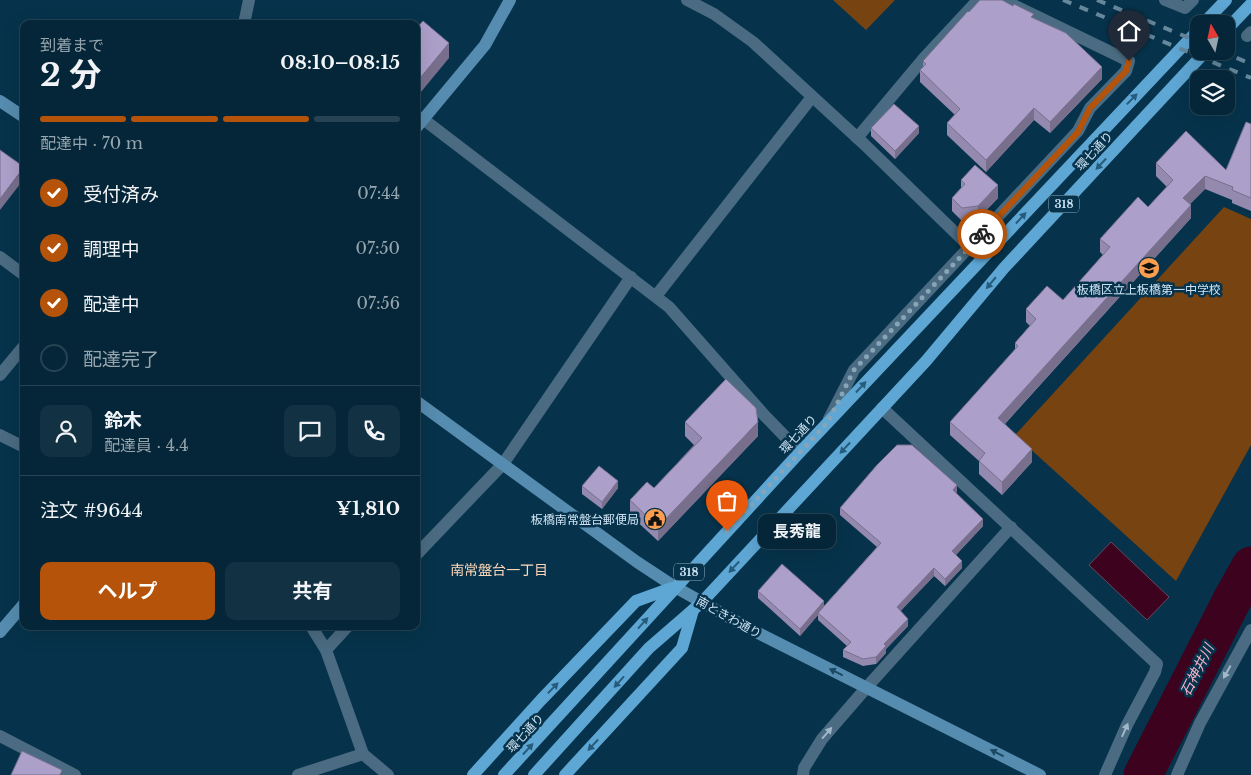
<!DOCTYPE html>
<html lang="ja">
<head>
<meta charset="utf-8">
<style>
  :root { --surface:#042638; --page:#123243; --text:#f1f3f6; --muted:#97a5ae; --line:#254353; --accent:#b45309 }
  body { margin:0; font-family:"Libre Baskerville","Noto Sans JP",serif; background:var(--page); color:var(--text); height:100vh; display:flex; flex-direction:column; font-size:19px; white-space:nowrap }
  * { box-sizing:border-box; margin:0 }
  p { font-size:16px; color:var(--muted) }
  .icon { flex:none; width:28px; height:28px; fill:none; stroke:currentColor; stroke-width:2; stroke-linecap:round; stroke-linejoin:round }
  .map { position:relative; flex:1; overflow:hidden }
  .side { position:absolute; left:20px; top:20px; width:400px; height:610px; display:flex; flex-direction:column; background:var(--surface); border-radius:10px; box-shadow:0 5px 20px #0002,0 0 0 1px var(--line) }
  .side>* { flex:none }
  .needle { width:32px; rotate:351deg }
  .buttons { position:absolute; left:1190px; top:15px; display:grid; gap:10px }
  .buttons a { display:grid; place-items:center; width:45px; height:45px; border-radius:10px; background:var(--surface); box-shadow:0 5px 20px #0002,0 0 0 1px var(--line); font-size:25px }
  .pin { position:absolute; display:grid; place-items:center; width:42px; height:42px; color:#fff; margin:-51px -21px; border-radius:50% 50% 50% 0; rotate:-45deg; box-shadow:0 0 5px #0007 }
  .pin .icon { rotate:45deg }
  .courier { position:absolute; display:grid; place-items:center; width:50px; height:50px; margin:-25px; border:4px solid #b45309; border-radius:50%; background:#fff; color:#222; box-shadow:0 1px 6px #0007 }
  .bubble { position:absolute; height:35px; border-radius:10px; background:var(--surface); box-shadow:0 5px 20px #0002,0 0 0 1px var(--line); font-size:16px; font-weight:700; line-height:35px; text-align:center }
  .head em { font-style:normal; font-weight:700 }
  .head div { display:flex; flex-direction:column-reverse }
  .head { display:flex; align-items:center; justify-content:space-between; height:85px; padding:0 20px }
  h1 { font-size:32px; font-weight:700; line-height:38px }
  .bar { display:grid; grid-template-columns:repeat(4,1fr); gap:8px 5px; align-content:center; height:60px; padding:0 20px }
  .bar i { height:6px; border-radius:4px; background:var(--line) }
  .bar .current { background:var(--accent) }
  .bar p { grid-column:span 4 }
  .line { display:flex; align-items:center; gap:12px; padding:0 20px; border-top:1px solid var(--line) }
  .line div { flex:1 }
  .round { display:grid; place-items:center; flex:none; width:52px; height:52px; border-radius:10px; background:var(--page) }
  ol { padding:0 20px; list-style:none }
  li { display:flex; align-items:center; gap:15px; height:55px }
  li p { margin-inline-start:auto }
  li .icon { padding:5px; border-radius:50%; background:var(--accent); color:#fff; stroke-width:4 }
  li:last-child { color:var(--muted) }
  li i { width:28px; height:28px; border:2px solid var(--line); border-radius:50% }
  .primary-button { display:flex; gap:10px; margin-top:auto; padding:10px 20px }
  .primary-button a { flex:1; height:58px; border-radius:10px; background:var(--accent); color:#fff; font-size:20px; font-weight:700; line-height:58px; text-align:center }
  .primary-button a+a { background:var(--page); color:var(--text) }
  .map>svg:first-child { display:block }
  .green { fill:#774311 }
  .water { fill:#3d021e; stroke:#68465e }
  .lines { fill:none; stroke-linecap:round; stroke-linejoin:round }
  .river { stroke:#3d021e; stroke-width:39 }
  .street { stroke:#4a6b81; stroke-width:12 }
  .secondary { stroke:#568caf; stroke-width:12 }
  .primary { stroke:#5ea6d3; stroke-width:12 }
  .rail { stroke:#66889c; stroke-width:4; stroke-dasharray:9 9; stroke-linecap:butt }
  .wall { fill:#9489ae }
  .shaded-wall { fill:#786f8d }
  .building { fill:#ac9fca; stroke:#786f8d }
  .oneway { fill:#255b7b }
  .oneway2 { fill:#1a4964 }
  .oneway3 { fill:#9fb9cb }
  .done { stroke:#87a5b8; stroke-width:5; stroke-dasharray:0 9 }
  .route { stroke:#b45309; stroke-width:6 }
  .labels { text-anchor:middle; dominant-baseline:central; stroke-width:5; stroke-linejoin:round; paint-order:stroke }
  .shield { fill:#06334b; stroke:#91aec1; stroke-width:1 }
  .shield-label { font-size:11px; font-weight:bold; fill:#cde3f3 }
  .street-label { font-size:12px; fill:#cde3f3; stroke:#06334b }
  .poi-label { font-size:12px; fill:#cde3f3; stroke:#06334b }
  .neighbourhood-label { font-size:14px; fill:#fed6b8; stroke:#06334b }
  .water-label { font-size:14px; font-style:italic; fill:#f9b1c8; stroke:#06334b }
</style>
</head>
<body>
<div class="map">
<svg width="1251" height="775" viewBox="0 0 1251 775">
  <rect width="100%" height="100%" fill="#06334b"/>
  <g class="green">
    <polygon points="833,0 895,0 866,30"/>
    <polygon points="1224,207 1251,219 1251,445 1176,581 1015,435"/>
  </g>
  <polygon class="water" points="1111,542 1169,597 1147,620 1089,565"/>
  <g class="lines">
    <polyline class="river" points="1143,775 1232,600 1251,566"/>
    <g class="street">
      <polyline points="687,0 714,14 753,42 864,144 970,247"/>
      <polyline points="1165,0 1185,8 1193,0"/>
      <polyline points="244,24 249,0"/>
      <polyline points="1247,36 1251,32"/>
      <polyline points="423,119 669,307 765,416 800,452"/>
      <polyline points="857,138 924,58 978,0"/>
      <polyline points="0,257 24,275"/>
      <polyline points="656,296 812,97"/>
      <polyline points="0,375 24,346"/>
      <polyline points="882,408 1157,664 1155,672 1127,725 1105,775"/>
      <polyline points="829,419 854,370 1078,131 1090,108 1126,71 1129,61 1003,0"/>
      <polyline points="0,435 24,447"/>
      <polyline points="416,555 503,464 631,277"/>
      <polyline points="311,626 326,650 363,754 388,775"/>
      <polyline points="326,650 348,626"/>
      <polyline points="0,736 75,775"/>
      <polyline points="298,775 363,754"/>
      <polyline points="803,775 804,768 822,739 867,687 1011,527"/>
      <polyline points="1177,775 1200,723 1251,630"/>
    </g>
    <g class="secondary">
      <polyline points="0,101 24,117"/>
      <polyline points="416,128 485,45 510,0"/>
      <polyline points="416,401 637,562 675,587 748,628 1040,775"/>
      <polyline points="0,632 24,604"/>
    </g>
    <g class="primary">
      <polyline points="1203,24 1226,0"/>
      <polyline points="1226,30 1251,4"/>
      <polyline points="473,775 541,700 636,601 672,588"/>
      <polyline points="504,775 800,452 1199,29"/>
      <polyline points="534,775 649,648 702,602 926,361 1004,268 1206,51"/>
      <polyline points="565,775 682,648 693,610"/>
    </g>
    <g class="rail">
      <polyline points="1063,0 1251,78"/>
      <polyline points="1097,0 1199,42"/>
      <polyline points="1220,51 1251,64"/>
    </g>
  </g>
  <g class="wall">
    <polygon points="969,12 1034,18 1102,79 1050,133 1034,120 986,172 947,135 947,123 955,115 920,82 920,70 923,67 923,61"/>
    <polygon points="1251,124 1251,211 1232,203 1232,200 1205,189 1190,204 1191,218 1005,424 1032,462 1002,495 979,474 979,461 950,435 950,422 1015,350 1015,343 1030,326 1026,322 1026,309 1063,300 1103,255 1100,252 1100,239 1148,207 1167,187 1156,176 1156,163 1226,170"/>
    <polygon points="871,128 919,133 895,159 871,136"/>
    <polygon points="961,180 998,198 978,219 962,221 952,211 952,198 961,188"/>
    <polygon points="685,422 758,436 658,541 630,515 630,500 654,488 694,445 685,436"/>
    <polygon points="582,486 618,488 602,509 582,494"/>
    <polygon points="957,492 956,493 983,526 956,555 962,568 945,586 934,576 900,611 908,626 886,649 886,653 876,664 863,666 843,657 843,650 847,646 818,620 818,615 800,636 758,598 758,591 824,606 877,547 840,515 840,508"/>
  </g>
  <g class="shaded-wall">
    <polygon points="449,43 449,58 416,98 416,83"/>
    <polygon points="1102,67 1102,79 1050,133 1050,122"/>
    <polygon points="1034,108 1034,120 986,172 986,160"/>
    <polygon points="919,126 919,133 895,159 895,151"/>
    <polygon points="24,168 24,179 0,210 0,199"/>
    <polygon points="1205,176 1205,189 1183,211 1183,198"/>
    <polygon points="998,185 998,198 978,219 978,206"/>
    <polygon points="1191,205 1191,218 998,431 998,418"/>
    <polygon points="758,422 758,436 658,541 658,527"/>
    <polygon points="1032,449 1032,462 1002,495 1002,482"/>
    <polygon points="618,481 618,488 602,509 602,502"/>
    <polygon points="957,485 957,492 953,497 953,490"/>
    <polygon points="983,519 983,526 952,559 952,551"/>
    <polygon points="962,561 962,568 945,586 945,579"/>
    <polygon points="934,568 934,576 897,615 897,607"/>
    <polygon points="824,601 824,609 818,613 818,615 800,636 800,629"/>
    <polygon points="908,619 908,626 886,649 886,653 876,664 876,657 884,644"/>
  </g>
  <g class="building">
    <polygon points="980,0 1002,0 1013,6 1014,4 1034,14 1031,17 1066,33 1102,67 1050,122 1034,108 986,160 947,123 960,109 920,70 926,64 923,61 968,11 969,12"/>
    <polygon points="423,21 449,43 416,83 416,29"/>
    <polygon points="894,104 919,126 895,151 871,128"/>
    <polygon points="1246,122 1251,124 1251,198 1232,190 1233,187 1205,176 1183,198 1191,205 998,418 1032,449 1002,482 979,461 985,453 950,422 1018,346 1015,343 1036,319 1026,309 1047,286 1063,300 1110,247 1100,239 1138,197 1148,207 1173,180 1156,163 1186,131 1226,170"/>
    <polygon points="0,150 24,167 0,199"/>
    <polygon points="975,165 998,185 978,206 962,208 952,198 965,184 961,180"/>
    <polygon points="726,379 756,408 758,422 658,527 630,500 647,482 654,488 702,438 685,422"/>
    <polygon points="897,445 912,445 957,485 953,490 983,519 952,551 962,561 945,579 934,568 897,607 908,619 884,644 886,646 876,657 863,659 843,650 851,642 818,613 881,543 840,508 877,465"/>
    <polygon points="599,466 618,481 602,502 582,486"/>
    <polygon points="782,564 824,601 800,629 758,591"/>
    <polygon points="22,751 62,770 60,775 11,775"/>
  </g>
  <defs><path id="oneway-solid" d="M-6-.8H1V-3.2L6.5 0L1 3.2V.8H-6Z" transform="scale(1.25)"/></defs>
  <g class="oneway">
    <use href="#oneway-solid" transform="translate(1132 99) rotate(-46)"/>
    <use href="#oneway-solid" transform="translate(1101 164) rotate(133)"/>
    <use href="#oneway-solid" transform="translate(1021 218) rotate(-47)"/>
    <use href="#oneway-solid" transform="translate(991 283) rotate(130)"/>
    <use href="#oneway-solid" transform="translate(861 387) rotate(-47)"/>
    <use href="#oneway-solid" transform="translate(845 448) rotate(133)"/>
    <use href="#oneway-solid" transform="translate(734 567) rotate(133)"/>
    <use href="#oneway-solid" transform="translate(643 623) rotate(-48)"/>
    <use href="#oneway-solid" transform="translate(619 682) rotate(132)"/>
    <use href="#oneway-solid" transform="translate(553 688) rotate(-46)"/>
    <use href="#oneway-solid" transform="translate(593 745) rotate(133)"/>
    <use href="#oneway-solid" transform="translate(528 749) rotate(-47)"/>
  </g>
  <g class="oneway2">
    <use href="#oneway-solid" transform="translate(836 672) rotate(-154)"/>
    <use href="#oneway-solid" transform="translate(997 753) rotate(-153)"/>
  </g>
  <g class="oneway3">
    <use href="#oneway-solid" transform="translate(1227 672) rotate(119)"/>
    <use href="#oneway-solid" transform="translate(1125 730) rotate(-66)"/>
    <use href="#oneway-solid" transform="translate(827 733) rotate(-49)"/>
  </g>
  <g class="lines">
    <polyline class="done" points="727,531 828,422 854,370 982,234"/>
    <polyline class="route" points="982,234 1078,132 1090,108 1126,71 1129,61"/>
  </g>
  <defs>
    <g id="school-disc" transform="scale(1.125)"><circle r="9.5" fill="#fb9e50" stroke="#06334b"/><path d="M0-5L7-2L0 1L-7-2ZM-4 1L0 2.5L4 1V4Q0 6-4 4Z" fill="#111"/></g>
    <g id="civic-disc" transform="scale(1.125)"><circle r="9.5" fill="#fb9e50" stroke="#06334b"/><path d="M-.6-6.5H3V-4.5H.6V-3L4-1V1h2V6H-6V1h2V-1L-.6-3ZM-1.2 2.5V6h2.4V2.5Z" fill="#111"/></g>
  </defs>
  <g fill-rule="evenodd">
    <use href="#school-disc" x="1149" y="268"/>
    <use href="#civic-disc" x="655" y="519"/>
  </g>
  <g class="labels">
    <g class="shield">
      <rect x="1049" y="195.5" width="30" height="17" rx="4"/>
      <rect x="674" y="563.5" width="30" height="17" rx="4"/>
    </g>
    <g class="shield-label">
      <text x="1064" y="204">318</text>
      <text x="689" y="572">318</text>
    </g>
    <g class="street-label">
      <text transform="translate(1094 151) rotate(-47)">環七通り</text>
      <text transform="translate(798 434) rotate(-47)">環七通り</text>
      <text transform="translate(729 617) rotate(29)">南ときわ通り</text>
      <text transform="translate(525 733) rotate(-47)">環七通り</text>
    </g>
    <g class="poi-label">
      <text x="1149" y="289">板橋区立上板橋第一中学校</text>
      <text x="639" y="519" text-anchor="end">板橋南常盤台郵便局</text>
    </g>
    <g class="neighbourhood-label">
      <text x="499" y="570">南常盤台一丁目</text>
    </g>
    <g class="water-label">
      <text transform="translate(1197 670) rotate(-63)">石神井川</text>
    </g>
  </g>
</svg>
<div class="buttons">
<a><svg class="needle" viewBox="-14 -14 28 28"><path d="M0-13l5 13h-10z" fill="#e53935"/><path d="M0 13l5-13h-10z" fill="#97a5ae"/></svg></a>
<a><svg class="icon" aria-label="layers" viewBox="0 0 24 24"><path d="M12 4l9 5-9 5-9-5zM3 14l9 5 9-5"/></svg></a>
</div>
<div class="pin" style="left:727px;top:531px;background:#ea580c"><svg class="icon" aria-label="bag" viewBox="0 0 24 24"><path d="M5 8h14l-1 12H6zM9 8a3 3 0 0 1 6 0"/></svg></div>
<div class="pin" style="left:1129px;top:61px;background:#1f2937"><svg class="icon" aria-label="home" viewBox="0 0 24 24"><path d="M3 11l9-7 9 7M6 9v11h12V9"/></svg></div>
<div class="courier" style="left:982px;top:234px"><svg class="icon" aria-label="bike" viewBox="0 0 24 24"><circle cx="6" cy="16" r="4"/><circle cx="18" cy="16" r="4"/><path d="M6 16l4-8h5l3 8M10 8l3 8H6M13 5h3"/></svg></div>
<div class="bubble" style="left:758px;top:514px;width:78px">長秀龍</div>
<section class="side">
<div class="head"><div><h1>2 分</h1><p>到着まで</p></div><em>08:10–08:15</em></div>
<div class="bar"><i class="current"></i><i class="current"></i><i class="current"></i><i></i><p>配達中 · 70 m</p></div>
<ol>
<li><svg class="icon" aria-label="check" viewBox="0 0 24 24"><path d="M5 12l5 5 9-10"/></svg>受付済み<p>07:44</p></li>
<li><svg class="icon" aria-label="check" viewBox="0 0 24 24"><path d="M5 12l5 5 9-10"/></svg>調理中<p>07:50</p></li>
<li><svg class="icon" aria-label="check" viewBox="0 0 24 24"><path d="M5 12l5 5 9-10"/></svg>配達中<p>07:56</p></li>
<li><i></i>配達完了</li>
</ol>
<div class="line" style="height:90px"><a class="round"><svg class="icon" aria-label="person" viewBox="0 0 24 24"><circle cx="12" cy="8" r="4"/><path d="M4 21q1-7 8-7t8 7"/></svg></a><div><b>鈴木</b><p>配達員 · 4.4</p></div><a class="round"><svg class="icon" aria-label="chat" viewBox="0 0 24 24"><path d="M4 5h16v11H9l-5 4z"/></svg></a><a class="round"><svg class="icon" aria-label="phone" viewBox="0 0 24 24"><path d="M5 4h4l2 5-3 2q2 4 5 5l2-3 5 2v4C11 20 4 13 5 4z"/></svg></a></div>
<div class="line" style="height:65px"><div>注文 #9644</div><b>¥1,810</b></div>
<div class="primary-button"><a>ヘルプ</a><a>共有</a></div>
</section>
</div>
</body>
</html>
